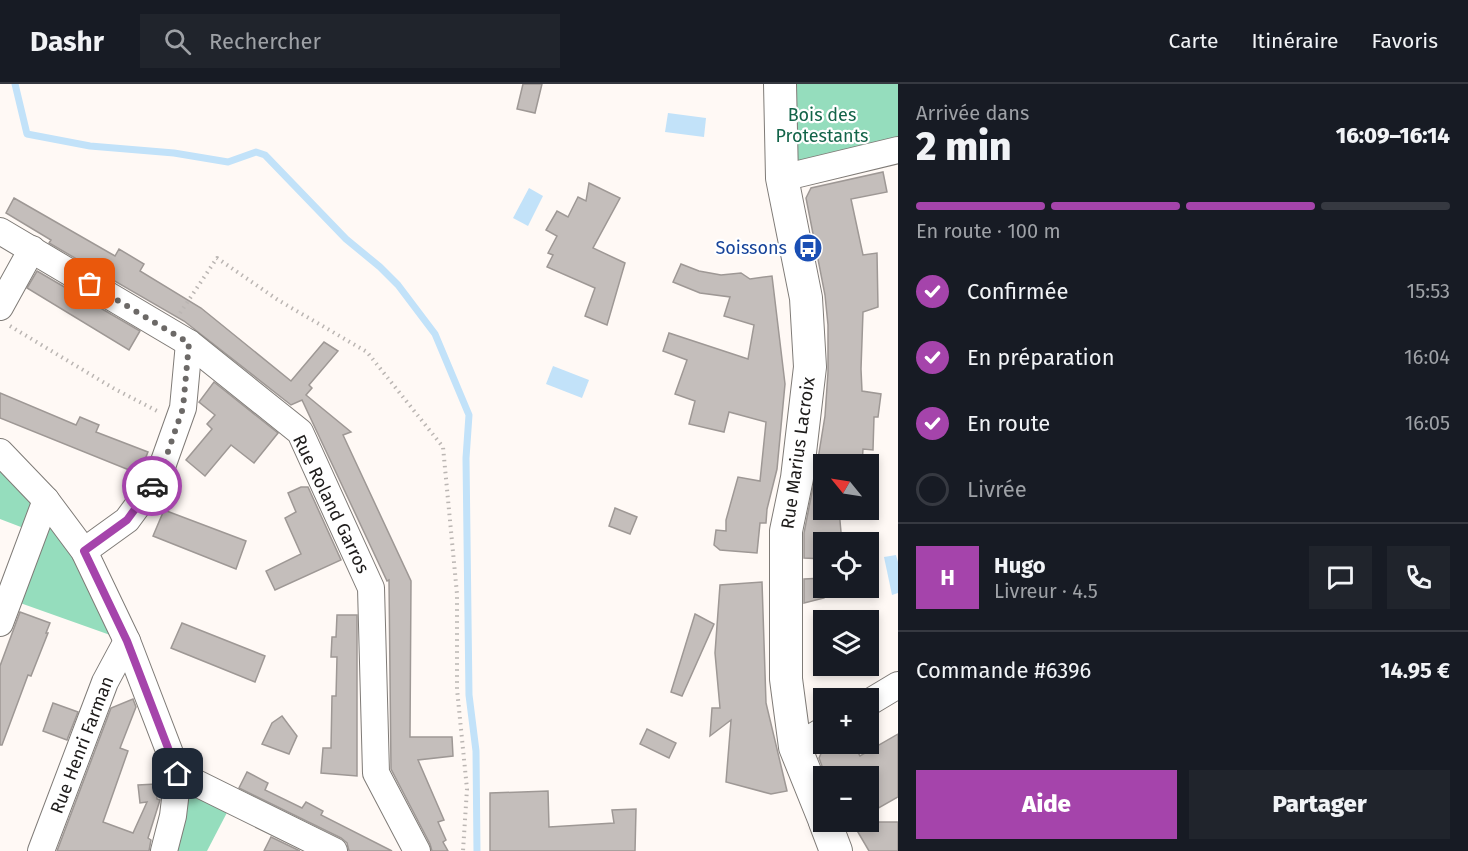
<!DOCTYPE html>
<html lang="fr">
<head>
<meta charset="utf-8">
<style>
  :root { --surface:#171b24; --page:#20242c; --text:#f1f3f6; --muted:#9ea1a6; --line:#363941; --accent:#a544ab }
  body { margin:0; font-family:"Fira Sans",sans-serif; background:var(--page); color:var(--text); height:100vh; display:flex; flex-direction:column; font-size:22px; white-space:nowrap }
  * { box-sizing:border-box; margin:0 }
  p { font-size:20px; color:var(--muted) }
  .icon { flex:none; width:33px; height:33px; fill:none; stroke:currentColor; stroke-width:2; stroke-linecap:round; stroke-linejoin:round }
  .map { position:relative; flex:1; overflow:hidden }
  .drawer { display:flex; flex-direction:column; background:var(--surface); width:570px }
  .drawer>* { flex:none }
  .needle { width:39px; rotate:300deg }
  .controls { position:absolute; left:813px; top:370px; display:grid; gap:12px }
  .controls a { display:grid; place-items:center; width:66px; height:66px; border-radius:0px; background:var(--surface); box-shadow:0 3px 9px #0003; font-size:30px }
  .pin { position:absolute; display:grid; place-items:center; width:51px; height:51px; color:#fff; margin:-26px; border-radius:12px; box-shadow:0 3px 9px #0006 }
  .courier { position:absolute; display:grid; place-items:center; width:60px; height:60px; margin:-30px; border:4px solid #a544ab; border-radius:50%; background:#fff; color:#222; box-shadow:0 2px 8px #0007 }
  .summary em { font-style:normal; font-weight:800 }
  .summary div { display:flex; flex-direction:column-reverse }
  .summary { display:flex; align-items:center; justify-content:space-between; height:102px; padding:0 18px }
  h1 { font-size:39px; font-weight:800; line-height:45px }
  .bar { display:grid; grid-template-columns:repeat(4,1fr); gap:9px 6px; align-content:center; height:72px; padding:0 18px }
  .bar i { height:8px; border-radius:4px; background:var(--line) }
  .bar .active { background:var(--accent) }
  .bar p { grid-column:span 4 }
  .line { display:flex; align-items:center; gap:15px; padding:0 18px; border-top:2px solid var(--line) }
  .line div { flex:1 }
  .round { display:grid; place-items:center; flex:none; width:63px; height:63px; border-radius:0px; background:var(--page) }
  ol { padding:0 18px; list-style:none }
  li { display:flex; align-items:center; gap:18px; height:66px }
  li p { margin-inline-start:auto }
  li .icon { padding:6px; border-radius:50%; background:var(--accent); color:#fff; stroke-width:4 }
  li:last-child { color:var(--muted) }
  li i { width:33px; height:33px; border:3px solid var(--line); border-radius:50% }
  .cta { display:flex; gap:12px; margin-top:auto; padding:12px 18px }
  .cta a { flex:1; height:69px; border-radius:0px; background:var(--accent); color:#fff; font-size:24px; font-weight:800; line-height:69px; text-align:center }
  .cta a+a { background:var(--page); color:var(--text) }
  header { display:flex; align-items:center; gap:36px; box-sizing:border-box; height:84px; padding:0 30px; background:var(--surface); border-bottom:2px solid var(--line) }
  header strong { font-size:28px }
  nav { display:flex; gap:33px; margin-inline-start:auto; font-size:21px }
  .search { width:420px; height:54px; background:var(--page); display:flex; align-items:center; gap:15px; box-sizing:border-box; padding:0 21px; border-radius:0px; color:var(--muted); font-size:22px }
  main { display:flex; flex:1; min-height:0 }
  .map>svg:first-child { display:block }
  .green { fill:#95ddbd }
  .water { fill:#c2e2f9 }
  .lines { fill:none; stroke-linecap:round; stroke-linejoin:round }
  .stream { stroke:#c2e2f9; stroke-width:7 }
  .building { fill:#c4bebb; stroke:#9e9895; stroke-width:1.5 }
  .minor-casing { stroke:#7f7b77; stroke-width:28 }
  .major-casing { stroke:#7f7b77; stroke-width:34 }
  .path { stroke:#bbb6b3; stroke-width:4; stroke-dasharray:1.5 4.5; stroke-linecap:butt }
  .minor { stroke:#fff; stroke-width:26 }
  .major { stroke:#fff; stroke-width:32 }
  .done { stroke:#6c6967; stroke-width:6; stroke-dasharray:0 10.8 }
  .route { stroke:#a544ab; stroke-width:8 }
  .labels { text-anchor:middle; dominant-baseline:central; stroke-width:4.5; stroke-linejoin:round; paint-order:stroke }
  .park-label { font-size:18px; fill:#136449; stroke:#fff }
  .transit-label { font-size:18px; fill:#164399; stroke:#fff; text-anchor:end }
  .street-label { font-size:18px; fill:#1d1b1a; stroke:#fff }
</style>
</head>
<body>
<header>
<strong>Dashr</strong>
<div class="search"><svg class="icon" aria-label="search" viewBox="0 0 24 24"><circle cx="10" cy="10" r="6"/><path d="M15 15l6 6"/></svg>Rechercher</div>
<nav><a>Carte</a><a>Itinéraire</a><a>Favoris</a></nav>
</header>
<main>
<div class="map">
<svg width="898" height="767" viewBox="0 0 898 767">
  <rect width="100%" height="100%" fill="#fff9f5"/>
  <g class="green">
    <polygon points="780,0 898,0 898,66 782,94"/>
    <polygon points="0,368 46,416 127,557 9,515 34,448 0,435"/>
    <polygon points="178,690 233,717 207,767 164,767"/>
  </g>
  <g class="water">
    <polygon points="668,29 706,34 704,53 665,48"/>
    <polygon points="529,104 543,112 528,142 513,134"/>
    <polygon points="553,282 589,296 582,314 546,300"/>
    <polygon points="896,471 898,478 898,509 892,511 884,473"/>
  </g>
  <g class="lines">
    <polyline class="stream" points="15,0 27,50 90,62 174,69 228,78 256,68 265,71 346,155 380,183 398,201 435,250 469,331 466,374 469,611 476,667 477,767"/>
  </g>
  <g class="building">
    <polygon points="523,0 542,0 535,29 517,25"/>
    <polygon points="883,88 887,108 851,115 863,171 877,169 878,223 863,228 861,285 862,307 881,310 878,333 874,333 873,366 863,365 862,381 817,381 825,332 828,288 828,241 825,211 806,114 811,104"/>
    <polygon points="589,99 620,114 593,164 625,179 607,241 585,232 595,204 547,183 553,171 548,169 557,152 546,146 557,127 568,133 578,113 586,117"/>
    <polygon points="14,114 115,172 119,165 144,180 140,187 201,224 291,297 324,258 338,267 309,301 312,304 306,311 351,348 343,351 411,497 410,653 452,653 453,672 418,676 444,736 438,738 446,756 443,758 448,767 432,767 430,760 391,685 389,496 387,497 302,316 291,321 184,237 49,159 51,156 6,129"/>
    <polygon points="681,180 699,187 721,191 741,189 750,195 772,192 785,300 777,385 767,425 766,439 760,439 757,469 720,466 714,461 716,446 726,447 726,436 738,393 760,397 766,338 729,328 724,348 689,340 695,317 675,310 687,276 663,267 669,249 748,275 754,241 724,232 730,213 700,209 673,198"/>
    <polygon points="37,187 140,247 129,266 27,204"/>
    <polygon points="214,298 278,349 254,379 231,361 205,392 186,376 212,345 207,340 215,331 199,318"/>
    <polygon points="0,309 76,341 80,333 99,341 96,348 148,368 139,390 0,334"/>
    <polygon points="816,388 824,389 824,426 839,426 842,459 824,459 824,475 804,474 804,449"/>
    <polygon points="301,403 308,403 341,476 275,506 266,487 301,470 285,434 296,428 288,409"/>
    <polygon points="615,424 637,433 630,450 609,442"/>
    <polygon points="164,426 246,457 236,485 153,452"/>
    <polygon points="824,494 824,514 804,519 804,495"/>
    <polygon points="762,498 766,619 787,707 771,710 726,698 731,636 710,652 712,624 720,624 715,569 720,501"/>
    <polygon points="20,528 50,539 46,549 48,549 31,592 28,591 2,661 0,661 0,582"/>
    <polygon points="695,530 714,540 682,612 671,608"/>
    <polygon points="337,531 357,531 357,692 321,689 323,664 331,664 332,612 336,612 337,573 331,573 332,553 336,553"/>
    <polygon points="182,539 265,572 255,598 171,564"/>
    <polygon points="133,615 136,623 120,664 128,667 103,738 133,749 147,718 140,719 138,701 156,700 157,715 160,716 148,754 151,756 149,767 57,767 111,624"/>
    <polygon points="53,619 78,628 67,656 43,647"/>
    <polygon points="282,632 297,652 289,670 262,660 272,639"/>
    <polygon points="647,645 676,659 669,674 640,660"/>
    <polygon points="898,650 898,713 868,730 868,693 826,693 819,674 824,663 830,660 853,660 860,672"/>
    <polygon points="247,688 268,699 265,706 302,724 306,718 323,727 321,731 392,767 349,767 347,759 341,754 239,704"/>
    <polygon points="548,707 549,743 614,739 612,726 636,725 635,767 490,767 490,709"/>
    <polygon points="852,738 898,738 898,767 869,767"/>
    <polygon points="271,753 300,767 264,767"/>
  </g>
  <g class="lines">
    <g class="minor-casing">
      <g id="minor">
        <polyline points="782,94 898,66"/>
        <polyline points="0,147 189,259 300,348 371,504 376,689 417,767"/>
        <polyline points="0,223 32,165"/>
        <polyline points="0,368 46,416 84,467 127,557 178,690 173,732 164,767"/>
        <polyline points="84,467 127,436 158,394 183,324 189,259"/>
        <polyline points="0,539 46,416"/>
        <polyline points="868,619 898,601"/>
        <polyline points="795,663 824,646"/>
        <polyline points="178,690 334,767"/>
        <polyline points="41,767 105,598 127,557"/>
      </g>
    </g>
    <g class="major-casing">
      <g id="major">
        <polyline points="780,0 782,94 806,214 810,283 797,394 786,447 786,595 795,663 824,735"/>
        <polyline points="825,738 836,767"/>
      </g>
    </g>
    <g class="path">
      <polyline points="180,229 217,174 278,216 367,268 443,363 457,510 457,605 467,705 463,767"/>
      <polyline points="10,242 113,304 157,327"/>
    </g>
    <use href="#minor" class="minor"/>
    <use href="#major" class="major"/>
  </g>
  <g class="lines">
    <polyline class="done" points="90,200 189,259 183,324 159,394 152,402"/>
    <polyline class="route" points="152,402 127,436 84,467 127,557 178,690"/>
  </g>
  <defs>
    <g id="bus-disc" transform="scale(1.5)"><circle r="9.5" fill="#1a4fb4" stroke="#fff"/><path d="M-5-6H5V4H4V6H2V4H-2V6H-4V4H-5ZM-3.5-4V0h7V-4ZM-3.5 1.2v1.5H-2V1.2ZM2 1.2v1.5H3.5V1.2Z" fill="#fff"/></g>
  </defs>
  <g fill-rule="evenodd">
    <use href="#bus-disc" x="808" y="164"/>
  </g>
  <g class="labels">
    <g class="park-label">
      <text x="822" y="31">Bois des<tspan x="822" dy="21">Protestants</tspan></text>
    </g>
    <g class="transit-label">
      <text x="787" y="164">Soissons</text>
    </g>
    <g class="street-label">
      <text transform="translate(798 369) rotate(-82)">Rue Marius Lacroix</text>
      <text transform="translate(331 420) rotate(64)">Rue Roland Garros</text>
      <text transform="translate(82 661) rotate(-69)">Rue Henri Farman</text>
    </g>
  </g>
</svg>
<div class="controls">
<a><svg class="needle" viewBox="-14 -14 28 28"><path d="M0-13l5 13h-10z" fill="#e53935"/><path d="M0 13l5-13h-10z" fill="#9ea1a6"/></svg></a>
<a><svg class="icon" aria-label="locate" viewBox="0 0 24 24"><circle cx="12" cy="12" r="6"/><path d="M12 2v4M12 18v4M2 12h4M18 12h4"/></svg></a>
<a><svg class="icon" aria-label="layers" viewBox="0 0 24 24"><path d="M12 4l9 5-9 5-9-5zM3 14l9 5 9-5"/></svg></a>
<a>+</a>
<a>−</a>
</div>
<div class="pin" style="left:90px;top:200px;background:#ea580c"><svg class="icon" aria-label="bag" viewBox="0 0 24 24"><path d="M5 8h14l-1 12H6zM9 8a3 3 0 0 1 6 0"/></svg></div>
<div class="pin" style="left:178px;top:690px;background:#1f2937"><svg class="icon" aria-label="home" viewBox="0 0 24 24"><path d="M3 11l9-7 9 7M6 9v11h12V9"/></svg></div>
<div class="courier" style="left:152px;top:402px"><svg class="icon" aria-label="car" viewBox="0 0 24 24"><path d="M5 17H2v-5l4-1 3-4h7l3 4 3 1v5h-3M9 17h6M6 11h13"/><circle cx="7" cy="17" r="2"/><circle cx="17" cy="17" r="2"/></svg></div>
</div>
<section class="drawer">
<div class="summary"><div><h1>2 min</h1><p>Arrivée dans</p></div><em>16:09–16:14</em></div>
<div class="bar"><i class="active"></i><i class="active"></i><i class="active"></i><i></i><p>En route · 100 m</p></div>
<ol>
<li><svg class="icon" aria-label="check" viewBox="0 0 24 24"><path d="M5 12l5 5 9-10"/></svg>Confirmée<p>15:53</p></li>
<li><svg class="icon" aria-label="check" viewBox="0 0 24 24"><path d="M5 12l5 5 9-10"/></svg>En préparation<p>16:04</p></li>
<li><svg class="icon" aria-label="check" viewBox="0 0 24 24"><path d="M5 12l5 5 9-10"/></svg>En route<p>16:05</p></li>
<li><i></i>Livrée</li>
</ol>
<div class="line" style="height:108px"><b class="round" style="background:var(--accent);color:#fff">H</b><div><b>Hugo</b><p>Livreur · 4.5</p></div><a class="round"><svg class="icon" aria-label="chat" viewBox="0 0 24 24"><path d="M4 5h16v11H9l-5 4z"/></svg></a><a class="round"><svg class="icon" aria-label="phone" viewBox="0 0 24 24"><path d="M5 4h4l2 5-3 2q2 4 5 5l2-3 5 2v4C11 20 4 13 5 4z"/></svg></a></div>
<div class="line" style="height:78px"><div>Commande #6396</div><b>14.95 €</b></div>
<div class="cta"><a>Aide</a><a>Partager</a></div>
</section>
</main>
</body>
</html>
